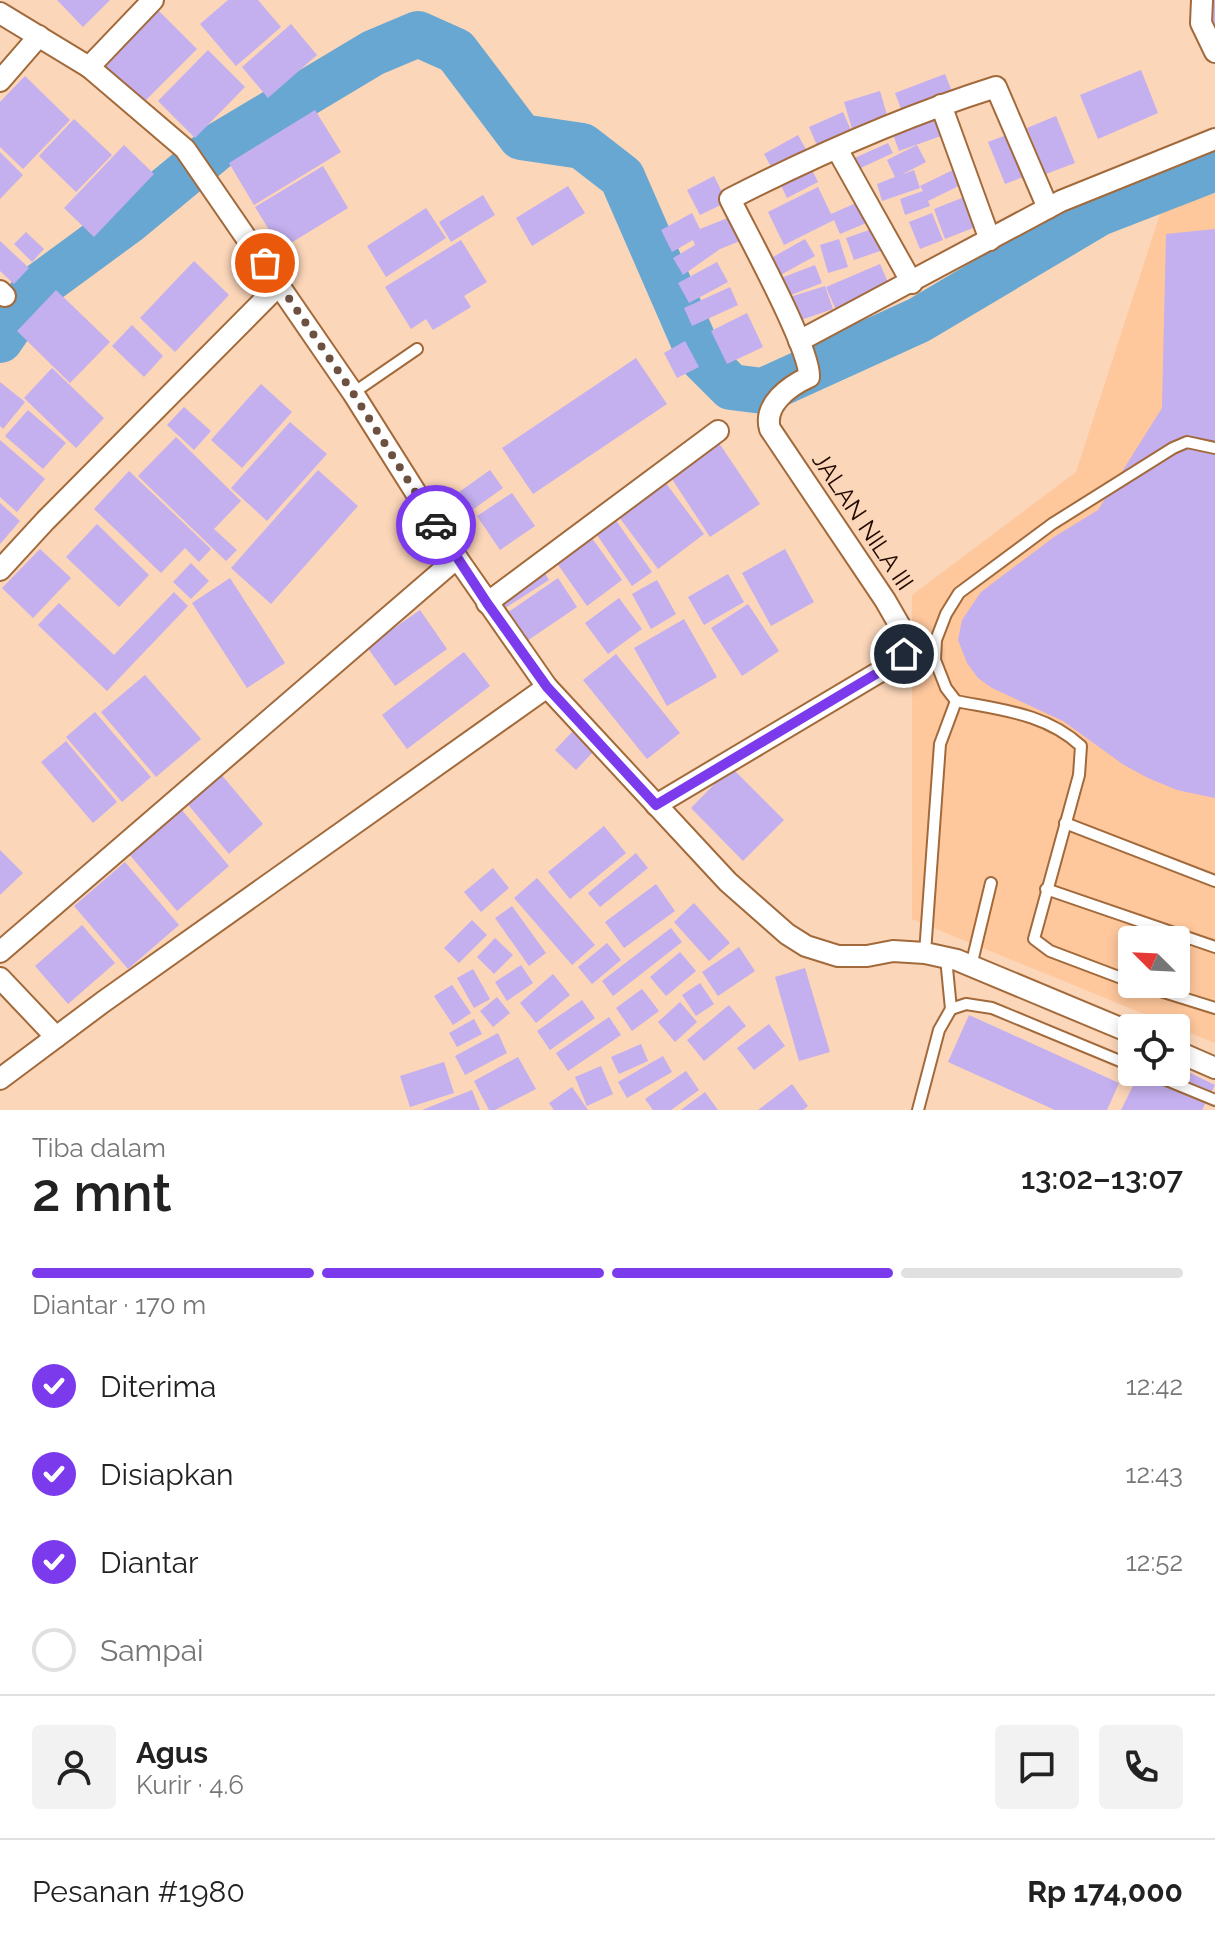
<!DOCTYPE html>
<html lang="id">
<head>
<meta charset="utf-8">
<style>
  :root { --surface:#fff; --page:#f2f2f2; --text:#222; --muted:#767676; --line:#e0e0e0; --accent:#7c3aed }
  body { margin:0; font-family:Raleway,sans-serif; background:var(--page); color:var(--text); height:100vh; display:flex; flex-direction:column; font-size:30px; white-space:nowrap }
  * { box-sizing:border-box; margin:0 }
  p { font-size:26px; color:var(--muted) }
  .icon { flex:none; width:44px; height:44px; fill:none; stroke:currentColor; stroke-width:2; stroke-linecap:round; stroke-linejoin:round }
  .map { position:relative; height:1110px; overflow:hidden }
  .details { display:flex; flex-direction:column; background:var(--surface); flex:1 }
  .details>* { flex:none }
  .needle { width:52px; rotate:294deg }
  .fabs { position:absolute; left:1118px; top:926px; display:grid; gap:16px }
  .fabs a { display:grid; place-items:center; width:72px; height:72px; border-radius:8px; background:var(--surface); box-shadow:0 4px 12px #0003; font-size:40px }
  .pin { position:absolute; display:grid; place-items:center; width:68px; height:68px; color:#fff; margin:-34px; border:4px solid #fff; border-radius:50%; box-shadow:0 2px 8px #0007 }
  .courier { position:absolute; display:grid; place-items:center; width:80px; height:80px; margin:-40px; border:6px solid #7c3aed; border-radius:50%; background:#fff; color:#222; box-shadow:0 2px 10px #0007 }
  .overview em { font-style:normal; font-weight:600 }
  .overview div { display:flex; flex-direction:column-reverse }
  .overview { display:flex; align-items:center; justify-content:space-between; height:136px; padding:0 32px }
  h1 { font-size:52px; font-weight:600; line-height:60px }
  .bar { display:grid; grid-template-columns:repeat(4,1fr); gap:12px 8px; align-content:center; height:96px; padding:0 32px }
  .bar i { height:10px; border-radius:6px; background:var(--line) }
  .bar .active { background:var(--accent) }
  .bar p { grid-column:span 4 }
  .line { display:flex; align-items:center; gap:20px; padding:0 32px; border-top:2px solid var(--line) }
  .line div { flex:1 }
  .round { display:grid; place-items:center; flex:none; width:84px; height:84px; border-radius:8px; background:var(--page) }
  ol { padding:0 32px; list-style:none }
  li { display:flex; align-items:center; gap:24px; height:88px }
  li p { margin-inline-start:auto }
  li .icon { padding:8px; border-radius:50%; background:var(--accent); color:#fff; stroke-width:4 }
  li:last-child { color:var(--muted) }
  li i { width:44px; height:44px; border:4px solid var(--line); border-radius:50% }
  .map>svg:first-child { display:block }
  .built { fill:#fec79c; fill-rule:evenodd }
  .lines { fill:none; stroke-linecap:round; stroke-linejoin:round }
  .river { stroke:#67a7d1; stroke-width:46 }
  .building { fill:#c4afef }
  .service-casing { stroke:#a26a3b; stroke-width:14 }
  .minor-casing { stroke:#a26a3b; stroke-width:24 }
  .service { stroke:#fff; stroke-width:10 }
  .minor { stroke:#fff; stroke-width:20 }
  .done { stroke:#6c5141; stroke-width:8; stroke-dasharray:0 14.4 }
  .route { stroke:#7c3aed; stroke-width:10 }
  .labels { text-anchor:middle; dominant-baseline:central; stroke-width:6; stroke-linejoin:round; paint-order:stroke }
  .street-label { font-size:24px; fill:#1f0900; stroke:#fcd6b9 }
</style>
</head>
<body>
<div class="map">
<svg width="1215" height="1110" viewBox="0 0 1215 1110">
  <rect width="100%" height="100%" fill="#fcd6b9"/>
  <path class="built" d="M1215 194V1043L912 919V595L1076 472 1165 199ZM1132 940H1176V984H1132Z"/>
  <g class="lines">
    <polyline class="river" points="0,340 34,290 128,221 221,144 373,53 418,34 456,51 521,137 582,146 622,177 700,356 731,387 763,391 919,320 1099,213 1215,168"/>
  </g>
  <g class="building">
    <polygon points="57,0 110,0 83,27"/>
    <polygon points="228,0 258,0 281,27 236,66 200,24"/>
    <polygon points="1215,0 1215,32 1210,33 1207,1"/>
    <polygon points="154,6 197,49 140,106 98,64"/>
    <polygon points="291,24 317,55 268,98 242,67"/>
    <polygon points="208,50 245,87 195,138 158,101"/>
    <polygon points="1141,70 1158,113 1098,139 1080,95"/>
    <polygon points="945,74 953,94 903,114 895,93"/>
    <polygon points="25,76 70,120 23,169 0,147 0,102"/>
    <polygon points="880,91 889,122 853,132 844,102"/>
    <polygon points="315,110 341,152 254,205 229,163"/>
    <polygon points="933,111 941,136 899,151 890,126"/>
    <polygon points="843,112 853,135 819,150 809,127"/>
    <polygon points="1056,116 1075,163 1046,174 1027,128"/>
    <polygon points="74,119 112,155 76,192 39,156"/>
    <polygon points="1009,134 1026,176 1005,184 988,142"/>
    <polygon points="798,135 808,153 774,172 764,154"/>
    <polygon points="888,143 893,153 852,172 848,161"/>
    <polygon points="124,145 154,174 94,237 64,208"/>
    <polygon points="917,145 926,162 901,175 914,170 920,188 882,201 877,184 895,177 887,160"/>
    <polygon points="0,152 23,175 0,199"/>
    <polygon points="809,164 818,182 787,198 778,179"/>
    <polygon points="323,166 348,208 281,249 255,207"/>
    <polygon points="959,167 967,182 928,201 930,206 905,215 900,199 923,191 920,186"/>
    <polygon points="714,176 727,202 700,215 687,190"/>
    <polygon points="568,186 585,213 532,246 516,218"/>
    <polygon points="818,187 831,214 863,200 871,221 840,234 834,220 784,245 768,212"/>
    <polygon points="483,195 495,215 451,242 439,222"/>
    <polygon points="967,196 978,226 945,239 934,209"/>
    <polygon points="426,208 446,238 386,277 367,246"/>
    <polygon points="692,213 700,229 735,215 745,239 720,249 683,275 673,258 695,245 693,240 672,252 661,230"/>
    <polygon points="932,213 943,240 920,249 909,222"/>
    <polygon points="878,227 886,249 854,260 846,238"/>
    <polygon points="1215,229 1215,798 1177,790 1148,778 1124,765 1063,721 992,688 978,678 967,663 958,640 962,620 981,592 1054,537 1098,510 1162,408 1166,234"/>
    <polygon points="26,232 44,249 32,262 14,244"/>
    <polygon points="805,239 815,256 775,278 766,261"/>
    <polygon points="839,239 848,267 828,273 820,245"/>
    <polygon points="461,240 487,282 464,296 471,307 433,330 426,319 411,329 385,287"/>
    <polygon points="0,241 29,268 14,284 0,271"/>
    <polygon points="194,261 229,295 175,352 140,318"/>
    <polygon points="717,262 728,282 689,303 678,283"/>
    <polygon points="880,264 890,287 836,310 826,287"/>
    <polygon points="815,265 822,283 783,298 776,280"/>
    <polygon points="825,286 833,309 795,322 787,298"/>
    <polygon points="730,287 738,305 692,326 684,308"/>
    <polygon points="56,290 110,342 70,383 17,331"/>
    <polygon points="747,313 763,347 727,364 711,331"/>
    <polygon points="132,325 163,356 144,377 112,346"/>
    <polygon points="685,341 699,367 677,378 664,353"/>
    <polygon points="636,358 667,404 533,494 502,448"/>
    <polygon points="52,368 104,418 76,448 24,398"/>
    <polygon points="0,382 25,402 3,429 0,426"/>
    <polygon points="261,384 292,412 242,468 211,440"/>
    <polygon points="184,407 211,431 194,450 167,425"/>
    <polygon points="28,410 66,443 43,469 5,436"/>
    <polygon points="290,422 327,454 267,521 231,488"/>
    <polygon points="176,437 241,501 214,529 237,550 226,561 138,476"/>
    <polygon points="0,440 45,479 17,512 0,497"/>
    <polygon points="719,443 760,504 710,537 670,476"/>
    <polygon points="318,470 358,506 271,604 231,568"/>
    <polygon points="490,470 503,488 468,513 455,495"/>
    <polygon points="129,471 211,549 199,562 185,548 161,573 94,509"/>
    <polygon points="665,482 704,534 658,569 619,517"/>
    <polygon points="512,493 535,526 500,550 477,516"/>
    <polygon points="0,503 20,521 0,544"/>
    <polygon points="615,519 652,572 632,586 595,532"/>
    <polygon points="97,524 149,575 119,607 66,557"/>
    <polygon points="589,534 622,580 587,606 554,559"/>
    <polygon points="40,549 71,578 33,618 2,588"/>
    <polygon points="785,549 814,602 771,626 742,573"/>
    <polygon points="191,563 209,581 191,599 173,582"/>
    <polygon points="542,568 549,580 502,610 495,599"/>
    <polygon points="728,574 744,602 704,625 688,597"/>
    <polygon points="230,578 285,663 247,688 192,603"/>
    <polygon points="558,578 577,607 524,643 504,615"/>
    <polygon points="657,580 676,614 651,629 632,594"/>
    <polygon points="174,592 188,606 107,691 38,625 59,603 114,655"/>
    <polygon points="619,598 642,629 608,654 585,623"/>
    <polygon points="748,604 779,651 742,676 711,628"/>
    <polygon points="420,610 447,649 395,686 367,647"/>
    <polygon points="684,619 717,677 667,706 634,648"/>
    <polygon points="464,652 490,686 407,749 382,715"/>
    <polygon points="616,654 680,733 647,759 583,680"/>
    <polygon points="145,675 201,739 156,777 101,712"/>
    <polygon points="95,712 151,777 122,802 66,737"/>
    <polygon points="573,731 594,751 576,770 555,750"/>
    <polygon points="66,741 117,802 93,823 41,762"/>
    <polygon points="215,767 263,824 229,854 181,796"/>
    <polygon points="731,767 784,820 743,861 691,808"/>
    <polygon points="181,809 229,866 177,911 129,854"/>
    <polygon points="604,826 626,853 570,899 548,872"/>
    <polygon points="0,850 23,873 0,895"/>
    <polygon points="636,853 648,868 600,907 588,893"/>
    <polygon points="125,862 179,925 128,969 74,906"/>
    <polygon points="493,868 509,888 481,912 464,892"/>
    <polygon points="537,878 595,945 572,965 514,898"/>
    <polygon points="656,884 675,911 624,948 605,922"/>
    <polygon points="694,903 730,943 709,961 674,922"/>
    <polygon points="512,906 546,953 529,966 495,918"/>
    <polygon points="472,920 487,935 459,963 444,948"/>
    <polygon points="82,925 115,963 68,1004 35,966"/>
    <polygon points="671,928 682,942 613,996 602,981"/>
    <polygon points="495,938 513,955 494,974 477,957"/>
    <polygon points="607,943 621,960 592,984 578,967"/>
    <polygon points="739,947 755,971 718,996 702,972"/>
    <polygon points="680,952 696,971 666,996 650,977"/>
    <polygon points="521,965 533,983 507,1001 495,982"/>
    <polygon points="805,968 830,1052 799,1061 775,977"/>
    <polygon points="473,969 490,999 474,1008 457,978"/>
    <polygon points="553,974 570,995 536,1023 520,1003"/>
    <polygon points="700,983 714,1004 696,1016 682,995"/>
    <polygon points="452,985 471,1013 453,1025 434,996"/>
    <polygon points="642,989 659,1011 632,1031 616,1008"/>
    <polygon points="497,997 510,1013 493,1027 480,1011"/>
    <polygon points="582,1000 595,1018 550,1050 537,1031"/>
    <polygon points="680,1002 697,1022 675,1042 658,1022"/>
    <polygon points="729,1005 746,1026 704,1061 687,1040"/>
    <polygon points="969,1015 1119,1083 1107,1110 1055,1110 948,1062"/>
    <polygon points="609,1017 621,1035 568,1071 556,1053"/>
    <polygon points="474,1019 482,1034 457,1047 449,1033"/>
    <polygon points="769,1024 785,1046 754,1070 737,1048"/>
    <polygon points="498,1033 507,1053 465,1075 455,1056"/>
    <polygon points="641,1044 648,1061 619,1074 611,1057"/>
    <polygon points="663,1056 672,1072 627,1098 618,1082"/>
    <polygon points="518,1057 536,1089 495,1110 489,1110 474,1081"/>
    <polygon points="444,1062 454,1093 410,1107 400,1076"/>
    <polygon points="601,1066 613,1094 587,1106 575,1077"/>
    <polygon points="1176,1066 1215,1085 1202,1110 1121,1110 1140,1072 1176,1072"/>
    <polygon points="686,1071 699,1090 671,1110 653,1110 645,1099"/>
    <polygon points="792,1084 808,1106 803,1110 758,1110"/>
    <polygon points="572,1087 588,1110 554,1110 549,1103"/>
    <polygon points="472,1090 480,1110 422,1110"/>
    <polygon points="705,1092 718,1110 681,1110"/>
  </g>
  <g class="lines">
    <g class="service-casing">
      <g id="service">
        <polyline points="353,393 417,349"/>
        <polyline points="1065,823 1215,881"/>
        <polyline points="1046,889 1215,947"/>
        <polyline points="925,953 940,744 956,701"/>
        <polyline points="946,958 951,1009"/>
        <polyline points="971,966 991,883"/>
        <path d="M1132 982 1050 951 1034 939 1079 775 1081 746C1045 713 1001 710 956 701L946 688 935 660 936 640 946 614 959 593 1052 524 1173 448 1187 442 1215 448"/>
        <polyline points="1138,984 1215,1008"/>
        <polyline points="1147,1072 1215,1100"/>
        <polyline points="918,1110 939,1030 951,1009 966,1004 992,1008 1132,1066"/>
      </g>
    </g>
    <g class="minor-casing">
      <g id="minor">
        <polyline points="1202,0 1201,23 1215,52"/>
        <polyline points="0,13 89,67 185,149 353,393 457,558 547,687 728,882 787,934 806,946 838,956 867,956 893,951 925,953 957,960 1132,1033"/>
        <polyline points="89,67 153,0"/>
        <polyline points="0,81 39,36"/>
        <polyline points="941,105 990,240"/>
        <polyline points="837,149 912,283"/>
        <polyline points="0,291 5,296"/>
        <polyline points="799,341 1061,201 1215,139"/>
        <polyline points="0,570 45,521 280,284"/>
        <polyline points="487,603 718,431"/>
        <path d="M656 805 881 671 904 654 908 640 885 600 770 429C763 405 789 386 809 377 811 349 746 232 730 199 816 155 904 116 996 87L1048 208"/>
        <polyline points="0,952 457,558"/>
        <polyline points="0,978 56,1037"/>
        <polyline points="1176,1051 1215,1068"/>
        <polyline points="0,1079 103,1002 547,687"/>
      </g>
    </g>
    <use href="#service" class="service"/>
    <use href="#minor" class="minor"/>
  </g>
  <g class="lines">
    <polyline class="done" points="265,263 353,393 436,525"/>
    <polyline class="route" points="436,525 487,603 547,687 656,805 881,671 904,654"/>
  </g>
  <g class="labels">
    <g class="street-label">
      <text transform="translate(863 521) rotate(56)">JALAN NILA III</text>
    </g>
  </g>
</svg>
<div class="fabs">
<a><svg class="needle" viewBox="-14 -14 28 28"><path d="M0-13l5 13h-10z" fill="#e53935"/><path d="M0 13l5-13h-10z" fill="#767676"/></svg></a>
<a><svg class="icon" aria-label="locate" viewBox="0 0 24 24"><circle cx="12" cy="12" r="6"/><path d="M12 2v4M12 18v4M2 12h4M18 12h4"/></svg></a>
</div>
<div class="pin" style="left:265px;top:263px;background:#ea580c"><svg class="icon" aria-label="bag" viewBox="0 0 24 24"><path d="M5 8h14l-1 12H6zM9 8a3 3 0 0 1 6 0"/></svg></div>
<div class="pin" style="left:904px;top:654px;background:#1f2937"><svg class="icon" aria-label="home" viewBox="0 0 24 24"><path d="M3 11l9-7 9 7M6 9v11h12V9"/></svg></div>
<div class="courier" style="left:436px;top:525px"><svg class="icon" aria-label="car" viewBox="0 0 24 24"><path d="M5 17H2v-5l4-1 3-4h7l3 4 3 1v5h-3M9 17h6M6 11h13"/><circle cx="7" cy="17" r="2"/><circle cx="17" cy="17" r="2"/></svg></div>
</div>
<section class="details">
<div class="overview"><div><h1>2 mnt</h1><p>Tiba dalam</p></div><em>13:02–13:07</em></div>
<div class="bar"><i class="active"></i><i class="active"></i><i class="active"></i><i></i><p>Diantar · 170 m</p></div>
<ol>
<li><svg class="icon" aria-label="check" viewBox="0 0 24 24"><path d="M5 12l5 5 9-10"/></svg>Diterima<p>12:42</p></li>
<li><svg class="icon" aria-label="check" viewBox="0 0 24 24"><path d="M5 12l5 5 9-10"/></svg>Disiapkan<p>12:43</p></li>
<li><svg class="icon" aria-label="check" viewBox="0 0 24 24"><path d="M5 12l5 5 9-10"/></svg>Diantar<p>12:52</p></li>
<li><i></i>Sampai</li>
</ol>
<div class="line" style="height:144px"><a class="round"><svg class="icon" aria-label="person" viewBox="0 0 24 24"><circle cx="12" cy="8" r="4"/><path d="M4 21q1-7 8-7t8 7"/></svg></a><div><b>Agus</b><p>Kurir · 4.6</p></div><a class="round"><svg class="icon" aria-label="chat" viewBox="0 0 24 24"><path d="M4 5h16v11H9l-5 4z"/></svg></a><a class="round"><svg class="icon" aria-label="phone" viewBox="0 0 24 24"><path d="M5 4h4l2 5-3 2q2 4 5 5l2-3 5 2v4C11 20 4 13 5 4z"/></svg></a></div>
<div class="line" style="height:104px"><div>Pesanan #1980</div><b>Rp 174,000</b></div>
</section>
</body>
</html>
